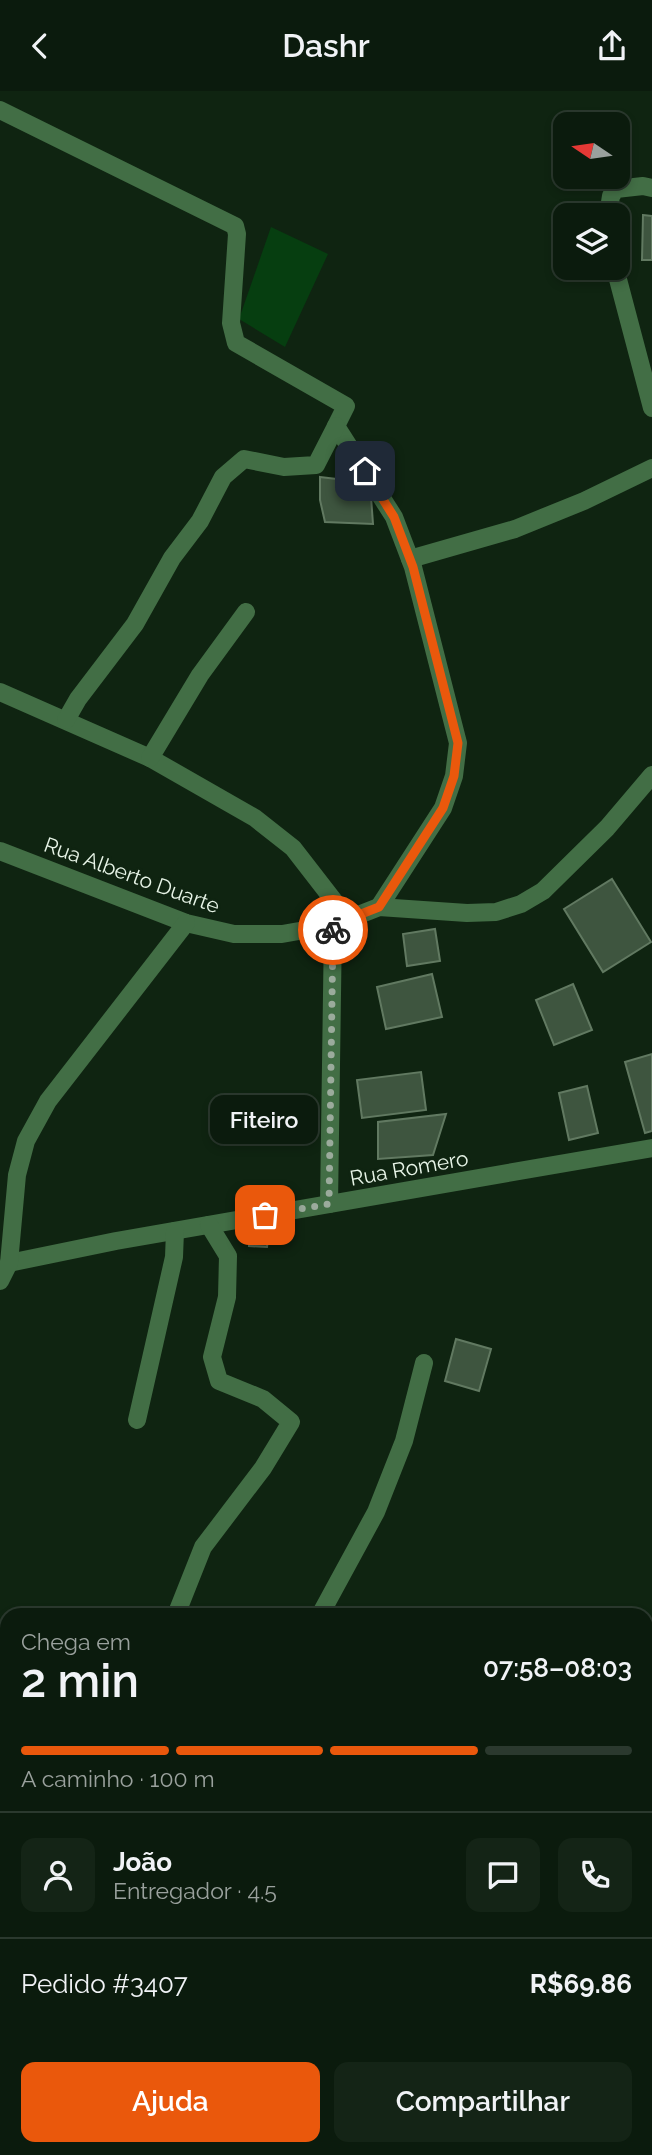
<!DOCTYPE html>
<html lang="pt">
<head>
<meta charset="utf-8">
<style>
  :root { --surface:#0b1b0d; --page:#142416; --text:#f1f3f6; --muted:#9aa19d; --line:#2b392e; --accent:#ea580c }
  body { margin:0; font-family:Raleway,sans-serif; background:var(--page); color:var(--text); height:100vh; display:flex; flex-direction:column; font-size:26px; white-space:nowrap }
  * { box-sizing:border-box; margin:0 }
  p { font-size:23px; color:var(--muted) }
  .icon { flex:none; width:38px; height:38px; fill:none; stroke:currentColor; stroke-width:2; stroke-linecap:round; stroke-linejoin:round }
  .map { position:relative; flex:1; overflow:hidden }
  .side { position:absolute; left:0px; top:1517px; width:653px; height:548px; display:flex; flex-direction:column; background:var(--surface); border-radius:21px 21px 0 0; box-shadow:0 4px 10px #0003,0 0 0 2px var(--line) }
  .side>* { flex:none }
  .needle { width:46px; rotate:283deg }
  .fabs { position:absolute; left:553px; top:21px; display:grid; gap:14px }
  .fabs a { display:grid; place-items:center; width:77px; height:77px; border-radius:14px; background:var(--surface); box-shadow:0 4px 10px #0003,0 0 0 2px var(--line); font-size:35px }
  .pin { position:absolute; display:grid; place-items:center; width:60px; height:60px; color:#fff; margin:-30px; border-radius:14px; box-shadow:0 4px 10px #0006 }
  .courier { position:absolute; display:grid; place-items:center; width:70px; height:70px; margin:-35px; border:5px solid #ea580c; border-radius:50%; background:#fff; color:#222; box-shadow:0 2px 9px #0007 }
  .bubble { position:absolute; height:49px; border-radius:14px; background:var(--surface); box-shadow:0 4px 10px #0003,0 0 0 2px var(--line); font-size:23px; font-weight:600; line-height:49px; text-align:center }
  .headline em { font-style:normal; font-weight:600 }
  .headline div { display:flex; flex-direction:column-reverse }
  .headline { display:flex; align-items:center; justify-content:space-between; height:119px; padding:0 21px }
  h1 { font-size:46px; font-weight:600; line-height:52px }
  .bar { display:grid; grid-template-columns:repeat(4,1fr); gap:10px 7px; align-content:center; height:84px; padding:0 21px }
  .bar i { height:9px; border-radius:5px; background:var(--line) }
  .bar .on { background:var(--accent) }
  .bar p { grid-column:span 4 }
  .line { display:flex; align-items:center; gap:18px; padding:0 21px; border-top:2px solid var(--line) }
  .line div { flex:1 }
  .round { display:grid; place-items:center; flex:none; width:74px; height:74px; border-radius:14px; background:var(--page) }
  .action { display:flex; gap:14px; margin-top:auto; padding:14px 21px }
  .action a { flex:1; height:80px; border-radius:14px; background:var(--accent); color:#fff; font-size:28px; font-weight:600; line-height:80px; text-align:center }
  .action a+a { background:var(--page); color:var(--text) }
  header { display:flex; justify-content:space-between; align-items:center; height:91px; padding:0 21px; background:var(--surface); font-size:32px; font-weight:600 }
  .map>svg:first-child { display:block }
  .green { fill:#063e10 }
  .building { fill:#3e553f; stroke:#617961; stroke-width:2 }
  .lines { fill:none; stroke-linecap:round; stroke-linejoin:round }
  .street { stroke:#426e45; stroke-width:18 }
  .done { stroke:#9bab9c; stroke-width:7; stroke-dasharray:0 12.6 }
  .route { stroke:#ea580c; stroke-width:9 }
  .labels { text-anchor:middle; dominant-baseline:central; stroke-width:5; stroke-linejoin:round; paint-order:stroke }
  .street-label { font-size:21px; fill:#e7f4e7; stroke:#0f2411 }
</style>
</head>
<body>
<header><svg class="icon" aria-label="back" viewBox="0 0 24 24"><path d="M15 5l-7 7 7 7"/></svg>Dashr<svg class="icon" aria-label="share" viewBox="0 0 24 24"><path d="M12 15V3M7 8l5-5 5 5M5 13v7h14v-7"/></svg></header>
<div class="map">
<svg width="652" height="2064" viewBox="0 0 652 2064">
  <rect width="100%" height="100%" fill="#0f2411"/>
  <polygon class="green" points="271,136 328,163 285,256 239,228"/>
  <g class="building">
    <polygon points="643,124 652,125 652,169 642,169"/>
    <polygon points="320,386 370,392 373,433 325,431 320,409"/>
    <polygon points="612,788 651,851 603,881 564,818"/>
    <polygon points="435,838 440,870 407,875 403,843"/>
    <polygon points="432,883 442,926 386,938 377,896"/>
    <polygon points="573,893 592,939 554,954 536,909"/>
    <polygon points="652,963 652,1040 645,1042 625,971"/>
    <polygon points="421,981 426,1019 362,1027 357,989"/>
    <polygon points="587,995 598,1042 569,1049 559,1002"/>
    <polygon points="446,1023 433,1064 378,1068 378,1031"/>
    <polygon points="250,1136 270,1136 267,1156 249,1155"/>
    <polygon points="456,1248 491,1258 479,1300 445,1290"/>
    <polygon points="651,1636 652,1636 652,1705 646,1702 646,1647"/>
    <polygon points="646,1977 652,1980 652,2044 646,2058"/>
  </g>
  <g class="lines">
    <g class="street">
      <polyline points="0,19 235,135 237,143 231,232 236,252 346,315 336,335 394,426 413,476 458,652 454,685 443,717 379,816"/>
      <polyline points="608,124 611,105 616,98 643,95 652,97"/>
      <polyline points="615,177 652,317"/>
      <polyline points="410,468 515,438 584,410 652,377"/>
      <polyline points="0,601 150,667 255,727 293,757 348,828"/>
      <polyline points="66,629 78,608 135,533 172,467 200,430 223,386 244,368 284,376 316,374 336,335"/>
      <polyline points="150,667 200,584 246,521"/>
      <polyline points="0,760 186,832 234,843 282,843 333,834 379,816 467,822 496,821 521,813 543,800 607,737 652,684"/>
      <polyline points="329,1113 333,834"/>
      <polyline points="9,1172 116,1150 652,1057"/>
      <polyline points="0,1190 9,1172 17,1084 26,1050 48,1010 186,832"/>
      <polyline points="137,1329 174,1166 175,1140"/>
      <polyline points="176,1524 203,1456 263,1377 291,1331 263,1308 219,1290 212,1266 227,1206 228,1165 209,1134"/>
      <polyline points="320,1524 376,1421 404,1350 424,1272"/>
      <polyline points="0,1555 7,1558"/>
      <polyline points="646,1573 652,1561"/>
      <polyline points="646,1813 652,1816"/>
      <polyline points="0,1890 7,1892"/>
      <polyline points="575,2058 595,2064"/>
      <polyline points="650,2064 652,2060"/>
    </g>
  </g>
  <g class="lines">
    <polyline class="done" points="265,1124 329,1113 333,839"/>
    <polyline class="route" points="333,839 333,834 379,816 443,717 454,685 458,652 413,476 394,426 365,380"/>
  </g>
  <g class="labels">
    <g class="street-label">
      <text transform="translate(132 784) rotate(20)">Rua Alberto Duarte</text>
      <text transform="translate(409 1077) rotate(-10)">Rua Romero</text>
    </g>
  </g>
</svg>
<div class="fabs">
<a><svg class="needle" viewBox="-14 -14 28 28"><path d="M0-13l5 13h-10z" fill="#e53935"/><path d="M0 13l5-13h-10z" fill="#9aa19d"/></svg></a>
<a><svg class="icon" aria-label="layers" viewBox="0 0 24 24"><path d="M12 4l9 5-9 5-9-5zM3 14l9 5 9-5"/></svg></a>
</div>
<div class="pin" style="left:265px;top:1124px;background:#ea580c"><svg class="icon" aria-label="bag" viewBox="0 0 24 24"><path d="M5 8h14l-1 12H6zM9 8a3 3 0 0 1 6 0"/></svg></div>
<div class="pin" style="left:365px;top:380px;background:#1f2937"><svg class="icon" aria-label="home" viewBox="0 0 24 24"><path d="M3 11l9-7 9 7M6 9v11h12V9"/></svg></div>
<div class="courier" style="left:333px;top:839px"><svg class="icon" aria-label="bike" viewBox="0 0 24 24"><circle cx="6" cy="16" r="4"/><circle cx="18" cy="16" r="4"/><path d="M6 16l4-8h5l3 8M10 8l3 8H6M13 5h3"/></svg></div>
<div class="bubble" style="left:210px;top:1004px;width:108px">Fiteiro</div>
<section class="side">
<div class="headline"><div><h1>2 min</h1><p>Chega em</p></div><em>07:58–08:03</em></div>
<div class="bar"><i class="on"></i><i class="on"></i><i class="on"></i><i></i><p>A caminho · 100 m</p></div>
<div class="line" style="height:126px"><a class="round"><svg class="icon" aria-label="person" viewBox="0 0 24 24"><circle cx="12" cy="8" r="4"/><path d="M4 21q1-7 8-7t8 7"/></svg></a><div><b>João</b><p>Entregador · 4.5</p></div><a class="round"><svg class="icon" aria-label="chat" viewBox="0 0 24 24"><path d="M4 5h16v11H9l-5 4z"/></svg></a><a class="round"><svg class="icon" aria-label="phone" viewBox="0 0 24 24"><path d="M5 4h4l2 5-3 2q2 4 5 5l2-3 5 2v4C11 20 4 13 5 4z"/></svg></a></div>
<div class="line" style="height:91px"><div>Pedido #3407</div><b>R$69.86</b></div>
<div class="action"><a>Ajuda</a><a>Compartilhar</a></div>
</section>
</div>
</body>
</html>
